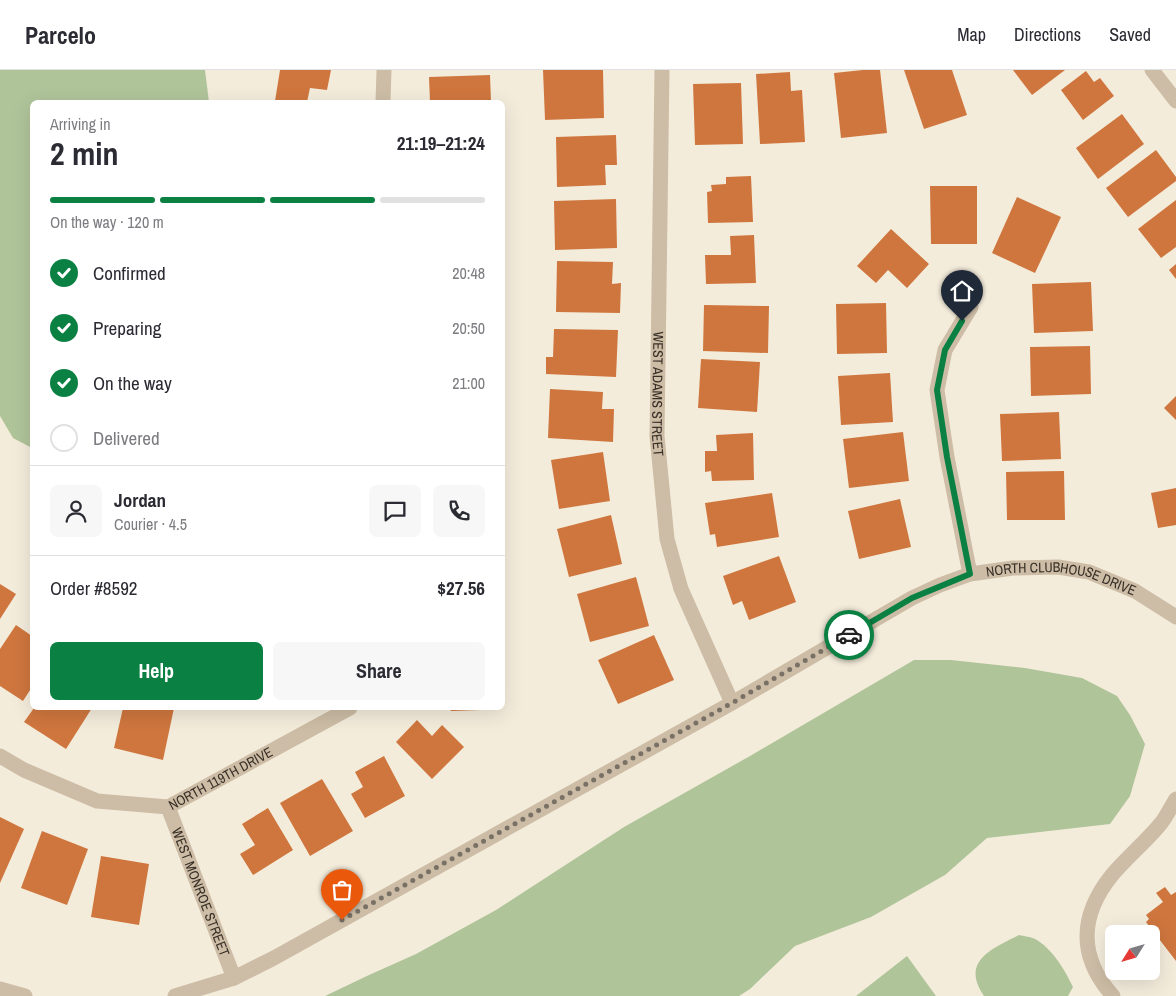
<!DOCTYPE html>
<html lang="en">
<head>
<meta charset="utf-8">
<style>
  :root { --surface:#fff; --page:#f7f7f7; --text:#2b2b33; --muted:#7c7c81; --line:#e1e1e2; --accent:#0b8043 }
  body { margin:0; font-family:"Archivo Narrow",sans-serif; background:var(--page); color:var(--text); height:100vh; display:flex; flex-direction:column; font-size:19px; white-space:nowrap }
  * { box-sizing:border-box; margin:0 }
  p { font-size:16px; color:var(--muted) }
  .icon { flex:none; width:28px; height:28px; fill:none; stroke:currentColor; stroke-width:2; stroke-linecap:round; stroke-linejoin:round }
  .map { position:relative; flex:1; overflow:hidden }
  .side { position:absolute; left:30px; top:30px; width:475px; height:610px; display:flex; flex-direction:column; background:var(--surface); border-radius:8px; box-shadow:0 5px 20px #0002 }
  .side>* { flex:none }
  .needle { width:32px; rotate:233deg }
  .fabs { position:absolute; left:1105px; top:855px; display:grid; gap:10px }
  .fabs a { display:grid; place-items:center; width:55px; height:55px; border-radius:8px; background:var(--surface); box-shadow:0 5px 20px #0002; font-size:25px }
  .pin { position:absolute; display:grid; place-items:center; width:42px; height:42px; color:#fff; margin:-51px -21px; border-radius:50% 50% 50% 0; rotate:-45deg; box-shadow:0 0 5px #0007 }
  .pin .icon { rotate:45deg }
  .courier { position:absolute; display:grid; place-items:center; width:50px; height:50px; margin:-25px; border:4px solid #0b8043; border-radius:50%; background:#fff; color:#222; box-shadow:0 1px 6px #0007 }
  .head em { font-style:normal; font-weight:700 }
  .head div { display:flex; flex-direction:column-reverse }
  .head { display:flex; align-items:center; justify-content:space-between; height:85px; padding:0 20px }
  h1 { font-size:32px; font-weight:700; line-height:38px }
  .bar { display:grid; grid-template-columns:repeat(4,1fr); gap:8px 5px; align-content:center; height:60px; padding:0 20px }
  .bar i { height:6px; border-radius:4px; background:var(--line) }
  .bar .current { background:var(--accent) }
  .bar p { grid-column:span 4 }
  .line { display:flex; align-items:center; gap:12px; padding:0 20px; border-top:1px solid var(--line) }
  .line div { flex:1 }
  .round { display:grid; place-items:center; flex:none; width:52px; height:52px; border-radius:8px; background:var(--page) }
  ol { padding:0 20px; list-style:none }
  li { display:flex; align-items:center; gap:15px; height:55px }
  li p { margin-inline-start:auto }
  li .icon { padding:5px; border-radius:50%; background:var(--accent); color:#fff; stroke-width:4 }
  li:last-child { color:var(--muted) }
  li i { width:28px; height:28px; border:2px solid var(--line); border-radius:50% }
  .primary-button { display:flex; gap:10px; margin-top:auto; padding:10px 20px }
  .primary-button a { flex:1; height:58px; border-radius:8px; background:var(--accent); color:#fff; font-size:20px; font-weight:700; line-height:58px; text-align:center }
  .primary-button a+a { background:var(--page); color:var(--text) }
  header { display:flex; align-items:center; gap:30px; box-sizing:border-box; height:70px; padding:0 25px; background:var(--surface); border-bottom:1px solid var(--line) }
  header strong { font-size:24px }
  nav { display:flex; gap:28px; margin-inline-start:auto; font-size:18px }
  .map>svg:first-child { display:block }
  .green { fill:#b0c49a }
  .building { fill:#cf763e }
  .lines { fill:none; stroke-linecap:round; stroke-linejoin:round }
  .minor { stroke:#cdbda6; stroke-width:15 }
  .done { stroke:#7a7166; stroke-width:5; stroke-dasharray:0 9 }
  .route { stroke:#0b8043; stroke-width:6 }
  .labels { text-anchor:middle; dominant-baseline:central; stroke-width:4.5; stroke-linejoin:round; paint-order:stroke }
  .street-label { font-size:14px; fill:#382f27; stroke:#fbf5e8 }
</style>
</head>
<body>
<header>
<strong>Parcelo</strong>
<nav><a>Map</a><a>Directions</a><a>Saved</a></nav>
</header>
<div class="map">
<svg width="1176" height="926" viewBox="0 0 1176 926">
  <rect width="100%" height="100%" fill="#f4ecdb"/>
  <g class="green">
    <polygon points="0,0 205,0 209,32 32,32 32,378 13,368 0,346"/>
    <polygon points="914,590 951,590 1025,598 1082,608 1117,626 1130,645 1145,674 1130,726 1110,754 987,768 945,805 871,847 795,876 750,919 739,926 325,926 369,905 416,884 496,840 624,757 750,686"/>
    <path d="M1019 865C1024 866 1031 867 1035 869 1052 878 1065 900 1073 917L1068 926H984C960 891 992 879 1019 865Z"/>
    <polygon points="907,886 936,926 856,926"/>
  </g>
  <g class="building">
    <polygon points="280,0 331,0 327,20 310,18 307,32 275,31"/>
    <polygon points="543,0 603,0 604,48 545,50"/>
    <polygon points="863,0 880,0 887,63 841,68 834,3"/>
    <polygon points="904,0 952,0 967,45 924,59"/>
    <polygon points="1013,0 1065,0 1032,25"/>
    <polygon points="1086,1 1094,12 1100,8 1114,26 1083,50 1061,20"/>
    <polygon points="790,2 791,21 802,20 805,72 760,74 756,4"/>
    <polygon points="490,5 491,32 430,32 429,7"/>
    <polygon points="741,13 743,74 695,75 693,14"/>
    <polygon points="1122,44 1144,74 1098,109 1076,78"/>
    <polygon points="616,65 617,95 605,95 606,115 557,117 556,67"/>
    <polygon points="1156,80 1176,107 1176,111 1128,147 1106,118"/>
    <polygon points="751,106 753,152 708,153 707,122 712,121 711,115 726,114 726,107"/>
    <polygon points="930,116 977,116 977,174 931,174"/>
    <polygon points="1017,127 1061,147 1035,203 992,183"/>
    <polygon points="616,129 617,178 555,180 554,131"/>
    <polygon points="1176,130 1176,177 1161,188 1138,159"/>
    <polygon points="891,159 929,194 907,218 888,200 876,213 857,196"/>
    <polygon points="754,165 756,213 706,214 705,185 731,185 730,166"/>
    <polygon points="557,191 613,192 612,214 621,213 620,243 556,242"/>
    <polygon points="1176,194 1176,209 1169,200"/>
    <polygon points="1091,212 1093,261 1034,263 1032,214"/>
    <polygon points="886,233 887,283 837,284 836,234"/>
    <polygon points="704,235 769,236 768,283 703,281"/>
    <polygon points="554,259 618,260 616,307 546,304 546,287 553,287"/>
    <polygon points="1090,276 1091,324 1031,326 1030,277"/>
    <polygon points="701,289 760,292 757,342 698,338"/>
    <polygon points="890,303 893,352 841,355 838,306"/>
    <polygon points="550,319 603,322 602,339 614,339 613,372 548,368"/>
    <polygon points="1176,326 1176,350 1164,338"/>
    <polygon points="1059,342 1061,389 1002,391 1000,344"/>
    <polygon points="903,362 909,411 849,418 843,369"/>
    <polygon points="753,363 754,410 712,411 711,401 705,402 705,381 717,381 716,365"/>
    <polygon points="603,382 610,431 559,439 551,390"/>
    <polygon points="1064,401 1065,450 1007,450 1006,402"/>
    <polygon points="1176,418 1176,455 1158,458 1151,423"/>
    <polygon points="772,423 779,467 717,477 715,464 710,465 705,433"/>
    <polygon points="900,429 911,477 859,489 848,441"/>
    <polygon points="611,445 622,494 569,507 557,459"/>
    <polygon points="779,486 796,532 749,550 742,531 733,535 723,506"/>
    <polygon points="636,507 649,556 590,572 577,524"/>
    <polygon points="0,514 16,524 0,549"/>
    <polygon points="16,555 32,566 32,617 23,631 0,616 0,579"/>
    <polygon points="654,565 674,610 618,634 598,590"/>
    <polygon points="34,638 92,638 66,679 24,652"/>
    <polygon points="123,638 174,638 163,690 114,678"/>
    <polygon points="450,638 480,638 480,640 451,641"/>
    <polygon points="417,650 432,666 442,655 464,677 432,709 396,672"/>
    <polygon points="384,686 405,726 365,748 351,724 363,717 355,702"/>
    <polygon points="322,709 353,761 310,786 280,733"/>
    <polygon points="268,738 293,780 253,805 240,784 255,775 242,754"/>
    <polygon points="0,747 24,759 0,813"/>
    <polygon points="42,761 88,779 67,835 21,818"/>
    <polygon points="101,786 149,794 139,855 91,847"/>
    <polygon points="1165,817 1171,825 1176,822 1176,891 1146,852 1149,849 1146,845 1163,832 1156,823"/>
  </g>
  <g class="lines">
    <g class="minor">
      <path id="s1" d="M662 0 657 366 667 469 681 519 732 633"/>
      <polyline points="1152,0 1176,31"/>
      <polyline points="383,32 384,0"/>
      <polyline points="970,504 947,387 937,320 945,280 971,237"/>
      <path id="s2" d="M0 686 24 700 97 731 168 737 350 638"/>
      <path id="s3" d="M168 737 234 908"/>
      <polyline points="0,919 25,926"/>
      <path id="s4" d="M175 926 234 908 274 888 732 633 912 528 940 515 970 504 1013 498 1058 497 1089 502 1135 521 1176 547"/>
      <path d="M1113 926C1078 887 1079 846 1112 805 1127 787 1147 771 1162 752 1167 745 1171 737 1176 729"/>
    </g>
  </g>
  <g class="lines">
    <polyline class="done" points="342,850 732,633 849,565"/>
    <polyline class="route" points="849,565 912,528 970,504 947,387 937,320 945,280 962,251"/>
  </g>
  <g class="labels">
    <g class="street-label">
      <text stroke="none"><textPath href="#s1" startOffset="324">WEST ADAMS STREET</textPath></text>
      <text stroke="none"><textPath href="#s4" startOffset="995">NORTH CLUBHOUSE DRIVE</textPath></text>
      <text stroke="none"><textPath href="#s2" startOffset="238">NORTH 119TH DRIVE</textPath></text>
      <text stroke="none"><textPath href="#s3" startOffset="91">WEST MONROE STREET</textPath></text>
    </g>
  </g>
</svg>
<div class="fabs">
<a><svg class="needle" viewBox="-14 -14 28 28"><path d="M0-13l5 13h-10z" fill="#e53935"/><path d="M0 13l5-13h-10z" fill="#7c7c81"/></svg></a>
</div>
<div class="pin" style="left:342px;top:850px;background:#ea580c"><svg class="icon" aria-label="bag" viewBox="0 0 24 24"><path d="M5 8h14l-1 12H6zM9 8a3 3 0 0 1 6 0"/></svg></div>
<div class="pin" style="left:962px;top:251px;background:#1f2937"><svg class="icon" aria-label="home" viewBox="0 0 24 24"><path d="M3 11l9-7 9 7M6 9v11h12V9"/></svg></div>
<div class="courier" style="left:849px;top:565px"><svg class="icon" aria-label="car" viewBox="0 0 24 24"><path d="M5 17H2v-5l4-1 3-4h7l3 4 3 1v5h-3M9 17h6M6 11h13"/><circle cx="7" cy="17" r="2"/><circle cx="17" cy="17" r="2"/></svg></div>
<section class="side">
<div class="head"><div><h1>2 min</h1><p>Arriving in</p></div><em>21:19–21:24</em></div>
<div class="bar"><i class="current"></i><i class="current"></i><i class="current"></i><i></i><p>On the way · 120 m</p></div>
<ol>
<li><svg class="icon" aria-label="check" viewBox="0 0 24 24"><path d="M5 12l5 5 9-10"/></svg>Confirmed<p>20:48</p></li>
<li><svg class="icon" aria-label="check" viewBox="0 0 24 24"><path d="M5 12l5 5 9-10"/></svg>Preparing<p>20:50</p></li>
<li><svg class="icon" aria-label="check" viewBox="0 0 24 24"><path d="M5 12l5 5 9-10"/></svg>On the way<p>21:00</p></li>
<li><i></i>Delivered</li>
</ol>
<div class="line" style="height:90px"><a class="round"><svg class="icon" aria-label="person" viewBox="0 0 24 24"><circle cx="12" cy="8" r="4"/><path d="M4 21q1-7 8-7t8 7"/></svg></a><div><b>Jordan</b><p>Courier · 4.5</p></div><a class="round"><svg class="icon" aria-label="chat" viewBox="0 0 24 24"><path d="M4 5h16v11H9l-5 4z"/></svg></a><a class="round"><svg class="icon" aria-label="phone" viewBox="0 0 24 24"><path d="M5 4h4l2 5-3 2q2 4 5 5l2-3 5 2v4C11 20 4 13 5 4z"/></svg></a></div>
<div class="line" style="height:65px"><div>Order #8592</div><b>$27.56</b></div>
<div class="primary-button"><a>Help</a><a>Share</a></div>
</section>
</div>
</body>
</html>
